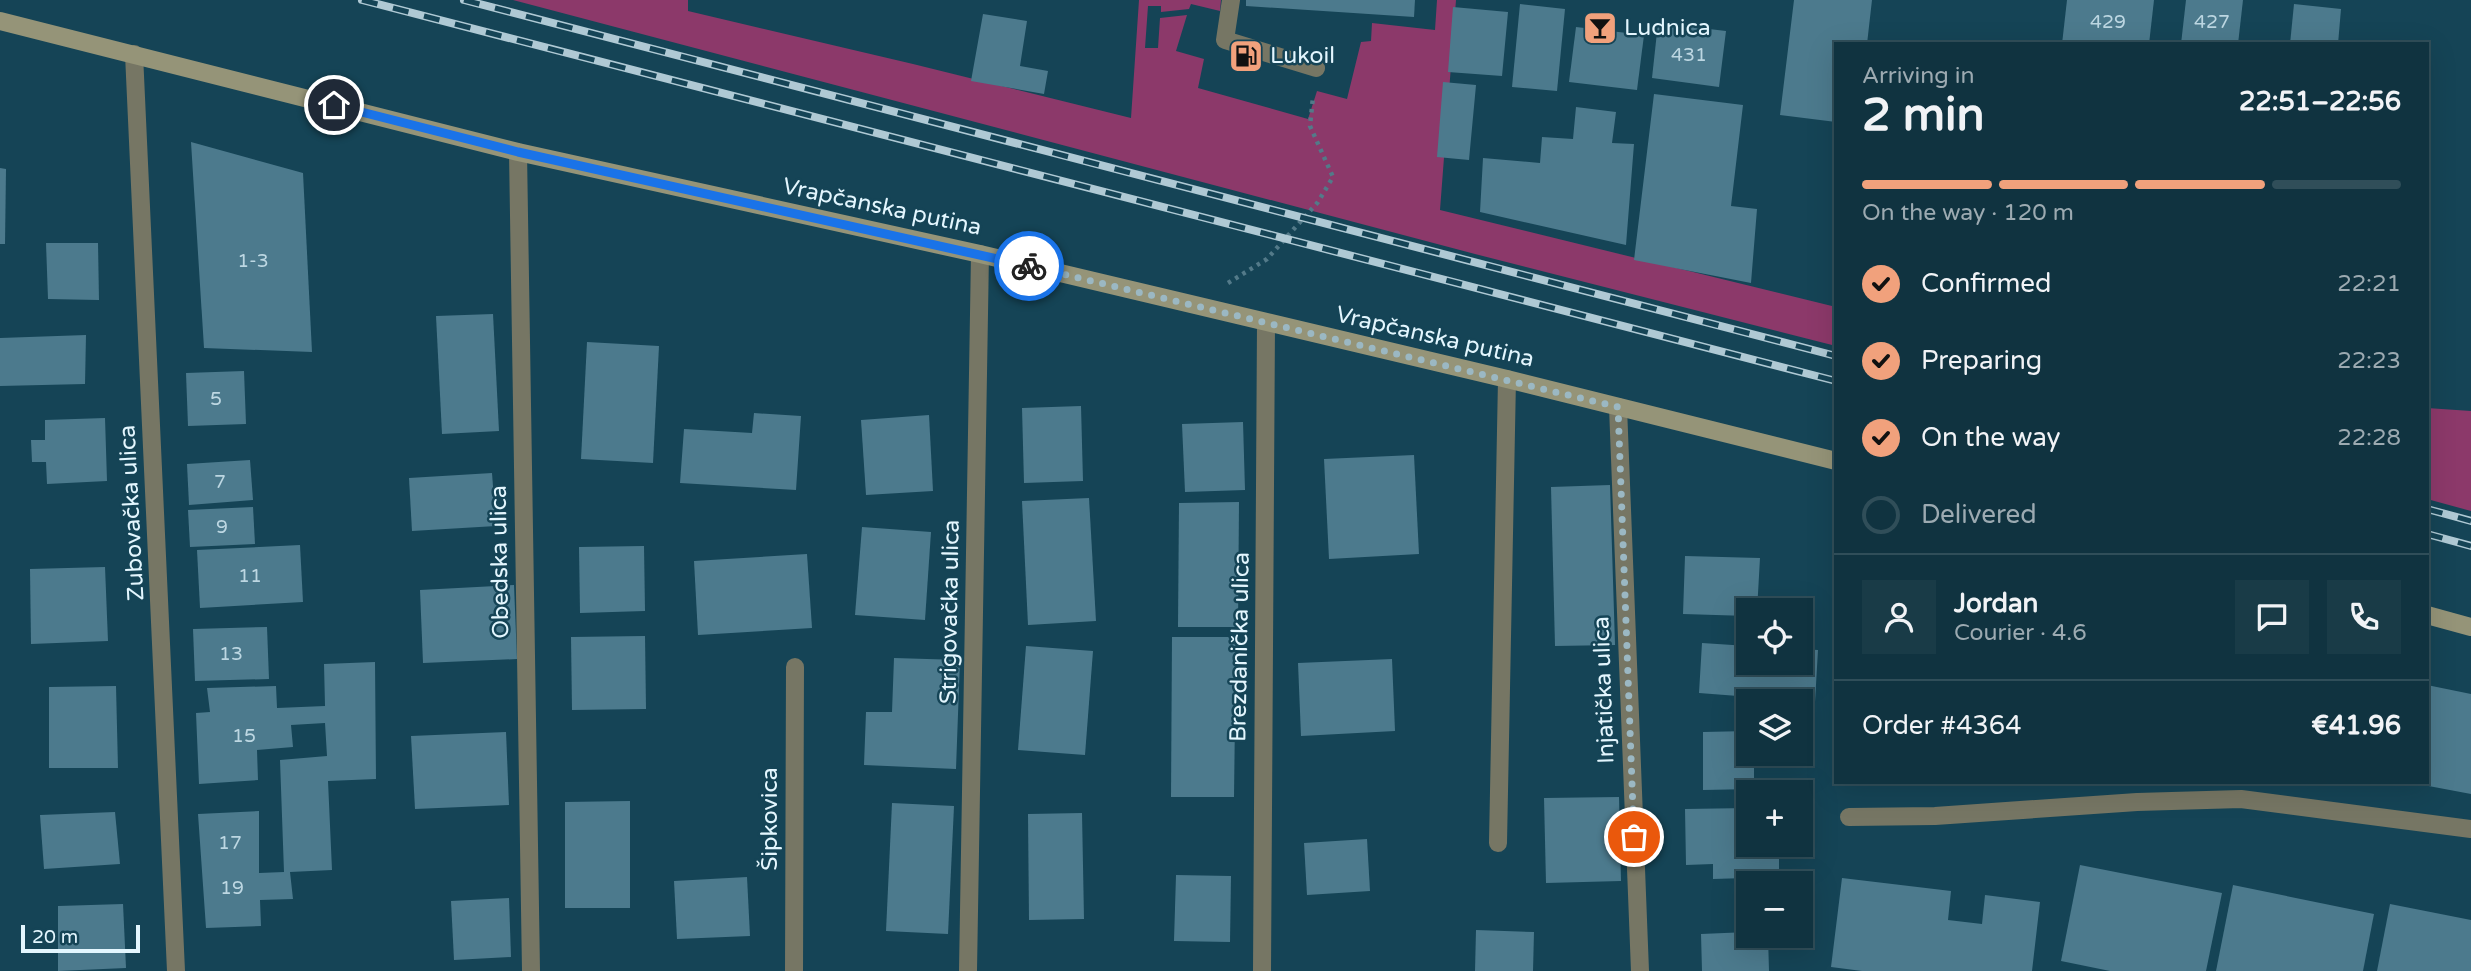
<!DOCTYPE html>
<html lang="en">
<head>
<meta charset="utf-8">
<style>
  :root { --surface:#103340; --page:#193b47; --text:#f1f3f6; --muted:#9caab1; --line:#304e59; --accent:#f1a17c }
  body { margin:0; font-family:"Varela Round",sans-serif; background:var(--page); color:var(--text); height:100vh; display:flex; flex-direction:column; font-size:26px; white-space:nowrap }
  * { box-sizing:border-box; margin:0 }
  p { font-size:23px; color:var(--muted) }
  .icon { flex:none; width:38px; height:38px; fill:none; stroke:currentColor; stroke-width:2; stroke-linecap:round; stroke-linejoin:round }
  .map { position:relative; flex:1; overflow:hidden }
  .sheet { position:absolute; left:1834px; top:42px; width:595px; height:742px; display:flex; flex-direction:column; background:var(--surface); border-radius:0px; box-shadow:0 7px 28px #0002,0 0 0 2px var(--line) }
  .sheet>* { flex:none }
  .buttons { position:absolute; left:1736px; top:598px; display:grid; gap:14px }
  .buttons a { display:grid; place-items:center; width:77px; height:77px; border-radius:0px; background:var(--surface); box-shadow:0 7px 28px #0002,0 0 0 2px var(--line); font-size:35px }
  .scale { position:absolute; left:21px; bottom:18px; width:119px; box-sizing:border-box; padding-left:7px; border:4px solid #e3f6fe; border-top:0; font-size:19px; line-height:24px; white-space:nowrap; color:#e3f6fe; -webkit-text-stroke:5px #154456; paint-order:stroke }
  .pin { position:absolute; display:grid; place-items:center; width:60px; height:60px; color:#fff; margin:-30px; border:4px solid #fff; border-radius:50%; box-shadow:0 2px 7px #0007 }
  .courier { position:absolute; display:grid; place-items:center; width:70px; height:70px; margin:-35px; border:5px solid #1a73e8; border-radius:50%; background:#fff; color:#222; box-shadow:0 2px 9px #0007 }
  .overview em { font-style:normal; font-weight:700 }
  .overview div { display:flex; flex-direction:column-reverse }
  .overview { display:flex; align-items:center; justify-content:space-between; height:119px; padding:0 28px }
  h1 { font-size:46px; font-weight:700; line-height:52px }
  .bar { display:grid; grid-template-columns:repeat(4,1fr); gap:10px 7px; align-content:center; height:84px; padding:0 28px }
  .bar i { height:9px; border-radius:5px; background:var(--line) }
  .bar .selected { background:var(--accent) }
  .bar p { grid-column:span 4 }
  .line { display:flex; align-items:center; gap:18px; padding:0 28px; border-top:2px solid var(--line) }
  .line div { flex:1 }
  .round { display:grid; place-items:center; flex:none; width:74px; height:74px; border-radius:0px; background:var(--page) }
  ol { padding:0 28px; list-style:none }
  li { display:flex; align-items:center; gap:21px; height:77px }
  li p { margin-inline-start:auto }
  li .icon { padding:7px; border-radius:50%; background:var(--accent); color:#111; stroke-width:4 }
  li:last-child { color:var(--muted) }
  li i { width:38px; height:38px; border:4px solid var(--line); border-radius:50% }
  .map>svg:first-child { display:block }
  .green { fill:#8c396a }
  .building { fill:#4c7a8d }
  .lines { fill:none; stroke-linecap:round; stroke-linejoin:round }
  .path { stroke:#537a89; stroke-width:4.5; stroke-dasharray:3.5 5; stroke-linecap:butt }
  .lane { stroke:#767664; stroke-width:18 }
  .street { stroke:#767664; stroke-width:18 }
  .secondary { stroke:#959478; stroke-width:18 }
  .rail-casing { stroke:#afc9d4; stroke-width:8 }
  .rail { stroke:#154456; stroke-width:5; stroke-dasharray:16; stroke-linecap:butt }
  .done { stroke:#9bb8c3; stroke-width:7; stroke-dasharray:0 12.6 }
  .route { stroke:#1a73e8; stroke-width:9 }
  .labels { text-anchor:middle; dominant-baseline:central; stroke-width:5; stroke-linejoin:round; paint-order:stroke }
  .number-label { font-size:19px; fill:#bdd7e2 }
  .poi-label { font-size:23px; fill:#e3f6fe; stroke:#154456; text-anchor:start }
  .street-label { font-size:23px; fill:#e3f6fe; stroke:#154456 }
</style>
</head>
<body>
<div class="map">
<svg width="2471" height="971" viewBox="0 0 2471 971">
  <rect width="100%" height="100%" fill="#154456"/>
  <g class="green">
    <polygon points="513,0 688,0 688,11 913,64 1131,118 1139,0 1221,0 1220,11 1191,4 1189,9 1161,12 1161,6 1148,6 1145,48 1158,48 1160,18 1187,15 1176,51 1204,59 1198,88 1308,119 1317,91 1347,99 1361,42 1371,41 1372,23 1435,30 1437,0 1456,0 1440,210 1836,307 1836,346 1475,254"/>
    <polygon points="2427,408 2471,411 2471,511 2427,499"/>
  </g>
  <g class="building">
    <polygon points="1246,0 1415,0 1414,17 1246,6"/>
    <polygon points="1794,0 1872,0 1867,44 1836,44 1836,122 1780,115"/>
    <polygon points="2067,0 2154,0 2149,44 2062,44"/>
    <polygon points="2186,0 2243,0 2238,44 2181,44"/>
    <polygon points="1520,4 1565,9 1557,91 1512,87"/>
    <polygon points="2294,4 2341,9 2338,44 2290,44"/>
    <polygon points="1453,7 1508,12 1502,76 1448,72"/>
    <polygon points="983,14 1027,21 1020,66 1048,71 1044,94 971,81"/>
    <polygon points="1658,23 1726,31 1719,87 1652,78"/>
    <polygon points="1576,27 1644,35 1637,90 1569,82"/>
    <polygon points="1443,82 1476,85 1469,160 1437,157"/>
    <polygon points="1654,94 1743,105 1731,206 1757,209 1751,283 1634,260"/>
    <polygon points="1576,107 1616,112 1612,143 1634,144 1626,245 1480,212 1483,158 1540,163 1542,137 1573,139"/>
    <polygon points="191,142 303,173 312,352 204,348"/>
    <polygon points="0,168 6,169 5,244 0,244"/>
    <polygon points="46,243 98,243 99,300 48,299"/>
    <polygon points="493,314 499,431 442,434 436,316"/>
    <polygon points="86,335 85,384 0,386 0,338"/>
    <polygon points="587,342 659,346 653,463 581,459"/>
    <polygon points="244,371 246,424 188,426 186,373"/>
    <polygon points="1081,406 1083,481 1024,483 1022,408"/>
    <polygon points="754,413 801,416 796,490 680,483 684,429 752,433"/>
    <polygon points="929,415 933,491 866,495 861,420"/>
    <polygon points="105,418 107,481 47,484 46,462 32,462 31,440 45,440 45,420"/>
    <polygon points="1243,422 1245,490 1185,492 1182,424"/>
    <polygon points="1414,455 1419,554 1329,559 1324,459"/>
    <polygon points="250,460 253,500 189,505 187,464"/>
    <polygon points="492,473 496,526 412,531 409,478"/>
    <polygon points="1610,485 1615,645 1555,646 1551,487"/>
    <polygon points="1089,498 1096,621 1028,625 1022,501"/>
    <polygon points="1239,502 1238,627 1178,627 1179,503"/>
    <polygon points="253,507 255,544 190,547 188,510"/>
    <polygon points="862,527 931,532 925,620 855,615"/>
    <polygon points="300,545 303,602 200,608 197,550"/>
    <polygon points="644,546 645,611 580,613 579,547"/>
    <polygon points="807,554 812,628 698,635 694,561"/>
    <polygon points="1685,556 1760,558 1757,611 1748,611 1748,616 1683,614"/>
    <polygon points="105,567 108,641 31,644 30,569"/>
    <polygon points="514,585 517,659 423,663 420,590"/>
    <polygon points="267,627 269,679 195,681 193,629"/>
    <polygon points="645,636 646,709 572,710 571,637"/>
    <polygon points="1172,637 1236,637 1234,797 1171,797"/>
    <polygon points="1702,643 1748,646 1748,663 1801,663 1801,649 1818,650 1815,702 1699,693"/>
    <polygon points="1026,646 1093,651 1085,755 1018,750"/>
    <polygon points="894,658 960,660 956,769 864,765 866,712 892,712"/>
    <polygon points="1392,659 1395,731 1301,736 1298,663"/>
    <polygon points="375,662 376,779 328,781 332,870 290,872 293,899 260,900 261,926 206,928 198,814 259,811 259,873 284,872 280,760 327,756 325,723 291,725 293,747 257,750 258,780 199,784 196,713 210,712 207,688 276,686 277,708 325,706 324,664"/>
    <polygon points="2427,685 2471,694 2471,794 2418,784 2427,782"/>
    <polygon points="116,686 118,768 49,768 49,687"/>
    <polygon points="1748,731 1748,754 1754,754 1754,789 1703,790 1703,732"/>
    <polygon points="506,732 509,805 415,809 411,736"/>
    <polygon points="1619,797 1621,881 1546,883 1544,798"/>
    <polygon points="630,801 630,908 565,908 565,802"/>
    <polygon points="892,803 954,806 948,934 886,931"/>
    <polygon points="1748,808 1748,845 1779,845 1779,877 1713,879 1713,864 1686,865 1685,809"/>
    <polygon points="115,812 120,864 44,869 40,815"/>
    <polygon points="1082,813 1084,919 1029,920 1028,814"/>
    <polygon points="1367,839 1370,891 1307,895 1304,843"/>
    <polygon points="2080,865 2222,893 2206,971 2110,971 2061,961"/>
    <polygon points="1176,875 1231,876 1230,942 1174,941"/>
    <polygon points="747,877 750,936 677,939 674,881"/>
    <polygon points="1842,878 1951,891 1948,920 1982,924 1985,895 2040,902 2032,971 1862,971 1831,967"/>
    <polygon points="2233,885 2374,914 2363,971 2216,971"/>
    <polygon points="509,898 511,957 454,960 451,901"/>
    <polygon points="123,904 126,968 58,971 58,906"/>
    <polygon points="2390,904 2471,920 2471,971 2377,971"/>
    <polygon points="1476,930 1534,932 1533,971 1475,971"/>
    <polygon points="1748,932 1748,936 1768,936 1769,971 1702,971 1701,934"/>
  </g>
  <g class="lines">
    <polyline class="path" points="1228,283 1267,259 1318,202 1333,177 1310,126 1313,97"/>
    <g class="lane">
      <polyline points="1231,0 1225,40 1316,68"/>
      <polyline points="1498,843 1507,379"/>
    </g>
    <g class="street">
      <polyline points="134,54 176,971"/>
      <polyline points="518,152 531,971"/>
      <polyline points="1618,407 1640,971"/>
      <polyline points="1849,817 1935,816 2137,802 2241,799 2471,829"/>
      <polyline points="794,971 795,667"/>
      <polyline points="968,971 980,254"/>
      <polyline points="1262,971 1266,323"/>
    </g>
    <g class="secondary">
      <polyline points="0,21 518,152 980,254 1507,379 1836,461"/>
      <polyline points="2427,615 2471,627"/>
    </g>
    <g class="rail-casing">
      <g id="rail">
        <polyline points="362,0 1836,381"/>
        <polyline points="464,0 1836,356"/>
        <polyline points="2427,509 2471,521"/>
        <polyline points="2427,534 2471,546"/>
      </g>
    </g>
    <use href="#rail" class="rail"/>
  </g>
  <g class="lines">
    <polyline class="done" points="1029,266 1618,407 1634,837"/>
    <polyline class="route" points="334,105 518,152 1029,266"/>
  </g>
  <defs>
    <g id="bar-square" transform="scale(1.75)"><rect x="-9" y="-9" width="18" height="18" rx="4" fill="#f1a17c" stroke="#154456"/><path d="M-6-5H6L.8 .8V4.5H3.5V6h-7V4.5H-.8V.8Z" fill="#111"/></g>
    <g id="fuel-square" transform="scale(1.75)"><rect x="-9" y="-9" width="18" height="18" rx="4" fill="#f1a17c" stroke="#154456"/><path d="M-5.5-6h7V0h2V4h1.3V-2.5L3-4.5l.8-.8L6-3V5H2.5V1h-1V6h-7ZM-4.2-4.7v3.2H.2V-4.7Z" fill="#111"/></g>
  </defs>
  <g fill-rule="evenodd">
    <use href="#bar-square" x="1600" y="28"/>
    <use href="#fuel-square" x="1246" y="56"/>
  </g>
  <g class="labels">
    <g class="number-label">
      <text x="2108" y="22">429</text>
      <text x="2212" y="22">427</text>
      <text x="1689" y="55">431</text>
      <text x="253" y="261">1-3</text>
      <text x="216" y="399">5</text>
      <text x="220" y="482">7</text>
      <text x="222" y="527">9</text>
      <text x="250" y="576">11</text>
      <text x="231" y="654">13</text>
      <text x="244" y="736">15</text>
      <text x="230" y="843">17</text>
      <text x="232" y="888">19</text>
    </g>
    <g class="poi-label">
      <text x="1624" y="28">Ludnica</text>
      <text x="1270" y="56">Lukoil</text>
    </g>
    <g class="street-label">
      <text transform="translate(882 207) rotate(12)">Vrapčanska putina</text>
      <text transform="translate(1435 337) rotate(13)">Vrapčanska putina</text>
      <text transform="translate(132 513) rotate(-93)">Zubovačka ulica</text>
      <text transform="translate(500 562) rotate(-91)">Obedska ulica</text>
      <text transform="translate(950 612) rotate(-89)">Strigovačka ulica</text>
      <text transform="translate(1240 647) rotate(-89)">Brezdanička ulica</text>
      <text transform="translate(1604 690) rotate(-92)">Injatička ulica</text>
      <text transform="translate(770 819) rotate(-90)">Šipkovica</text>
    </g>
  </g>
</svg>
<div class="buttons">
<a><svg class="icon" aria-label="locate" viewBox="0 0 24 24"><circle cx="12" cy="12" r="6"/><path d="M12 2v4M12 18v4M2 12h4M18 12h4"/></svg></a>
<a><svg class="icon" aria-label="layers" viewBox="0 0 24 24"><path d="M12 4l9 5-9 5-9-5zM3 14l9 5 9-5"/></svg></a>
<a>+</a>
<a>−</a>
</div>
<div class="scale">20 m</div>
<div class="pin" style="left:1634px;top:837px;background:#ea580c"><svg class="icon" aria-label="bag" viewBox="0 0 24 24"><path d="M5 8h14l-1 12H6zM9 8a3 3 0 0 1 6 0"/></svg></div>
<div class="pin" style="left:334px;top:105px;background:#1f2937"><svg class="icon" aria-label="home" viewBox="0 0 24 24"><path d="M3 11l9-7 9 7M6 9v11h12V9"/></svg></div>
<div class="courier" style="left:1029px;top:266px"><svg class="icon" aria-label="bike" viewBox="0 0 24 24"><circle cx="6" cy="16" r="4"/><circle cx="18" cy="16" r="4"/><path d="M6 16l4-8h5l3 8M10 8l3 8H6M13 5h3"/></svg></div>
<section class="sheet">
<div class="overview"><div><h1>2 min</h1><p>Arriving in</p></div><em>22:51–22:56</em></div>
<div class="bar"><i class="selected"></i><i class="selected"></i><i class="selected"></i><i></i><p>On the way · 120 m</p></div>
<ol>
<li><svg class="icon" aria-label="check" viewBox="0 0 24 24"><path d="M5 12l5 5 9-10"/></svg>Confirmed<p>22:21</p></li>
<li><svg class="icon" aria-label="check" viewBox="0 0 24 24"><path d="M5 12l5 5 9-10"/></svg>Preparing<p>22:23</p></li>
<li><svg class="icon" aria-label="check" viewBox="0 0 24 24"><path d="M5 12l5 5 9-10"/></svg>On the way<p>22:28</p></li>
<li><i></i>Delivered</li>
</ol>
<div class="line" style="height:126px"><a class="round"><svg class="icon" aria-label="person" viewBox="0 0 24 24"><circle cx="12" cy="8" r="4"/><path d="M4 21q1-7 8-7t8 7"/></svg></a><div><b>Jordan</b><p>Courier · 4.6</p></div><a class="round"><svg class="icon" aria-label="chat" viewBox="0 0 24 24"><path d="M4 5h16v11H9l-5 4z"/></svg></a><a class="round"><svg class="icon" aria-label="phone" viewBox="0 0 24 24"><path d="M5 4h4l2 5-3 2q2 4 5 5l2-3 5 2v4C11 20 4 13 5 4z"/></svg></a></div>
<div class="line" style="height:91px"><div>Order #4364</div><b>€41.96</b></div>
</section>
</div>
</body>
</html>
